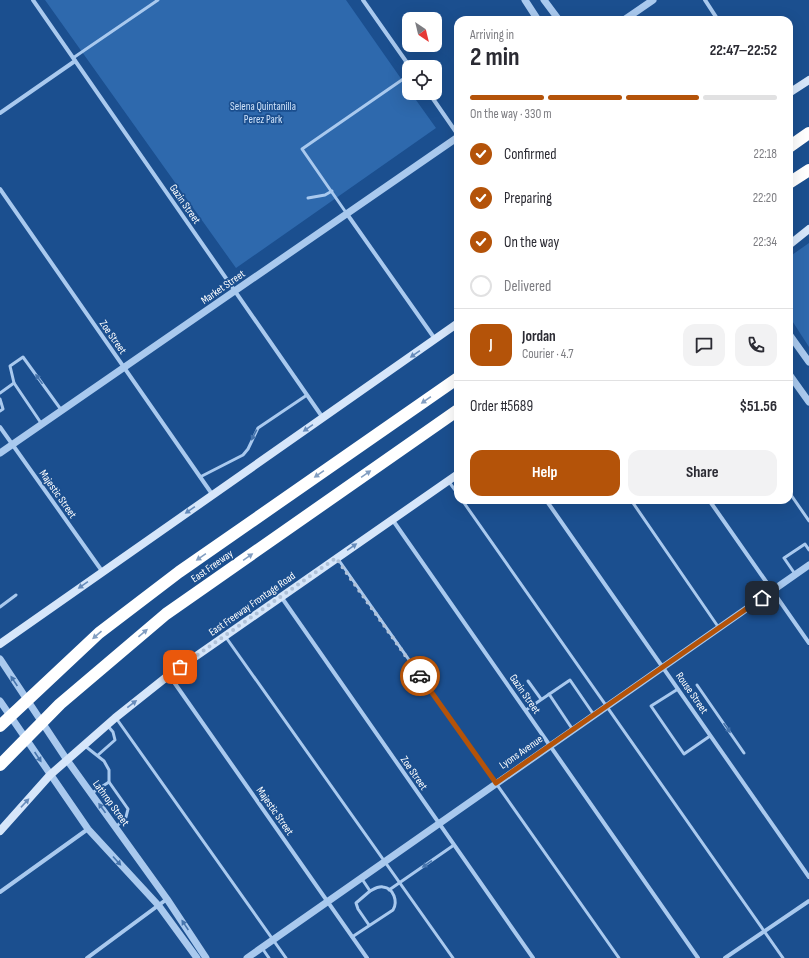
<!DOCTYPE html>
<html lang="en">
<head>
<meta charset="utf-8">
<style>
  :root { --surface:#fff; --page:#f2f2f3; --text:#2b2b33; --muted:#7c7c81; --line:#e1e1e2; --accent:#b45309 }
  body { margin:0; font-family:"Sofia Sans Condensed",sans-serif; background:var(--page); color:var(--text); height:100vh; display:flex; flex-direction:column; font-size:15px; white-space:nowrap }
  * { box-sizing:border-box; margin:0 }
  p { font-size:13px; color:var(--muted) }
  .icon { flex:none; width:22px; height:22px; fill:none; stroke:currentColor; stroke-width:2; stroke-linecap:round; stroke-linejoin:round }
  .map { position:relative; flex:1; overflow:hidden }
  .details { position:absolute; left:454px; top:16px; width:339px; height:488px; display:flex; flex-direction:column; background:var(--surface); border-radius:12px; box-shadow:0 4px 16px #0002 }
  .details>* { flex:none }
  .needle { width:26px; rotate:145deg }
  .controls { position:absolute; left:402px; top:12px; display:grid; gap:8px }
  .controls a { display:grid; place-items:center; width:40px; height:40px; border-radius:8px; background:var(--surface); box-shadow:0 4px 16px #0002; font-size:20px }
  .pin { position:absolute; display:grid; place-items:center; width:34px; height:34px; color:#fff; margin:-17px; border-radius:8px; box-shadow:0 2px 6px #0006 }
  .courier { position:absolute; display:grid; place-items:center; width:40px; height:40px; margin:-20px; border:3px solid #b45309; border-radius:50%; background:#fff; color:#222; box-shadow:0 1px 5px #0007 }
  .summary em { font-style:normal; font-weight:700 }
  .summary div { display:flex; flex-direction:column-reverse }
  .summary { display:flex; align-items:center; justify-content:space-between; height:68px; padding:0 16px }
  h1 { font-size:26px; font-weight:700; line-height:30px }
  .bar { display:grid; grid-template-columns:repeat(4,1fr); gap:6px 4px; align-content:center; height:48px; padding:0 16px }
  .bar i { height:5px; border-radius:3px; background:var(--line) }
  .bar .on { background:var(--accent) }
  .bar p { grid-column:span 4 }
  .line { display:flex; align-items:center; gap:10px; padding:0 16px; border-top:1px solid var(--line) }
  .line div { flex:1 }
  .round { display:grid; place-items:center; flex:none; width:42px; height:42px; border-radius:12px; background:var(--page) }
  ol { padding:0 16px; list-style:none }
  li { display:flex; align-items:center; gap:12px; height:44px }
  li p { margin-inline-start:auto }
  li .icon { padding:4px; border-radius:50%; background:var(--accent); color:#fff; stroke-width:4 }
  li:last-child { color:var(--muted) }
  li i { width:22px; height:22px; border:2px solid var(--line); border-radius:50% }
  .cta { display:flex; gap:8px; margin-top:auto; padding:8px 16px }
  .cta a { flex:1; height:46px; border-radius:12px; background:var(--accent); color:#fff; font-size:16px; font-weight:700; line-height:46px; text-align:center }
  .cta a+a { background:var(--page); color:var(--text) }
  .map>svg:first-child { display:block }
  .green { fill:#2e69ad }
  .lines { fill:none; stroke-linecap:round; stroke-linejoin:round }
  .service { stroke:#a9c9ee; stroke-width:3 }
  .minor { stroke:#a9c9ee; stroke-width:4 }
  .tertiary { stroke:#a9c9ee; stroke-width:7 }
  .secondary { stroke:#d6e6fa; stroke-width:8 }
  .motorway { stroke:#fff; stroke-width:12 }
  .oneway { fill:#668bba }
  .oneway2 { fill:#4674ac }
  .oneway3 { fill:#829ec1 }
  .done { stroke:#afc1d8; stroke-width:4; stroke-dasharray:0 7.2 }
  .route { stroke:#b45309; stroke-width:5 }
  .labels { text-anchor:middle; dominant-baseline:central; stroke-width:3.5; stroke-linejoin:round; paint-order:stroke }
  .park-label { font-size:11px; fill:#cfe3fa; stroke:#1b4f8f }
  .street-label { font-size:11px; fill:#fff; stroke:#1b4f8f }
</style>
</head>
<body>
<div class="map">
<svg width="809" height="958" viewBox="0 0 809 958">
  <rect width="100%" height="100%" fill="#1b4f8f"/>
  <g class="green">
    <polygon points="45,0 346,0 409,90 409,93 411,93 436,128 236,268"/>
    <polygon points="809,243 809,347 789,316 789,257"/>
  </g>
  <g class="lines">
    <g class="service">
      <polyline points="632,15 636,20"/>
      <polyline points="73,58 158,0"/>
      <polyline points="308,198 325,195 332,191"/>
      <polyline points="347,214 302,149 409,75"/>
      <polyline points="0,393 14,383"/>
      <polyline points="0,399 3,409 0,411"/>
      <polyline points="41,423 14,383 10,366 23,357 62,411"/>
      <polyline points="200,477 243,455 248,449 258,428 307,395"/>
      <polyline points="449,482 458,494"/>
      <polyline points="789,492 809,521"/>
      <polyline points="462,500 783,958"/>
      <polyline points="631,500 719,628"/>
      <polyline points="338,559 619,958"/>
      <polyline points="795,574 784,558 805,544 809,550"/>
      <polyline points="0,607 16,595"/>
      <polyline points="225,636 453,958"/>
      <polyline points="528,681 541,699"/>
      <polyline points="697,685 744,753"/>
      <polyline points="678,689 651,706 684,754 710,736"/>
      <polyline points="549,694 573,730"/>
      <polyline points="526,710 570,680 594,715"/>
      <polyline points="116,718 286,958"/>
      <polyline points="85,746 104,761 109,770 109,782 128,809 126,817 116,827"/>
      <polyline points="98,755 115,740 113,732 107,725"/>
      <polyline points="92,793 109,782"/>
      <polyline points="389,890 454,845"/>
      <polyline points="369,925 358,909 356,903 370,891"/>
      <path d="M352 937 393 910C398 902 394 888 383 887 378 886 374 889 370 891L362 879"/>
      <polyline points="262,948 269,958"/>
    </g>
    <g class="minor">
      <polyline points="33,0 323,418"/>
      <polyline points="363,0 410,67"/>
      <polyline points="705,0 718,20"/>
      <polyline points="429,93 458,135"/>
      <polyline points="0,113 75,61"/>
      <polyline points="0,189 212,494"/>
      <polyline points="347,214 435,339"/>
      <polyline points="0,427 102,571"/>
      <polyline points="546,500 809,877"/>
      <polyline points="709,500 809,643"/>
      <polyline points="392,519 698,958"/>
      <polyline points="282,598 533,958"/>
      <polyline points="169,675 367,958"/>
      <polyline points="0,892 88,829"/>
      <polyline points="87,958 167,899"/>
      <polyline points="725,958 809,901"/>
    </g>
    <g class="tertiary">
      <polyline points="525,0 538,20"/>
      <polyline points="544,0 559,20"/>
      <polyline points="624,20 653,0"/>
      <polyline points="789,334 809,362"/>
      <polyline points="789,374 809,402"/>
      <polyline points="0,453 458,137"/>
      <polyline points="0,659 67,760 167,899 206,958"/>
      <polyline points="0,701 88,829 159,906 197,958"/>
      <polyline points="247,958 809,565"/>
    </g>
    <g class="secondary">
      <polyline points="789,93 809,80"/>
      <polyline points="789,245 809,229"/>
      <polyline points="0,644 458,323"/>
      <polyline points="0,831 50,775 115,718 169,675 458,474"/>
    </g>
    <g class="motorway">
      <polyline points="789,147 809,133"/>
      <polyline points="789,183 809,170"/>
      <polyline points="0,726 99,633 179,572 458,378"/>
      <polyline points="0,765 60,704 166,614 458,410"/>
    </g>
  </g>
  <defs><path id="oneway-solid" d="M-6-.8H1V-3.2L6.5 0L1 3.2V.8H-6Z"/></defs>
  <g class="oneway">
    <use href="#oneway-solid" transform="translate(415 354) rotate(145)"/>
    <use href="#oneway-solid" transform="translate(308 428) rotate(145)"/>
    <use href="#oneway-solid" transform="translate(190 510) rotate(145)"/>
    <use href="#oneway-solid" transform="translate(352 547) rotate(-35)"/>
    <use href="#oneway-solid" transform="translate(83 585) rotate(145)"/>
    <use href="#oneway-solid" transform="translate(132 704) rotate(-38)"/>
    <use href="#oneway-solid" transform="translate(25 803) rotate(-47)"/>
  </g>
  <g class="oneway2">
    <use href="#oneway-solid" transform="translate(39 379) rotate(-126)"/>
    <use href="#oneway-solid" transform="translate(254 435) rotate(117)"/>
    <use href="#oneway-solid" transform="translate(14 681) rotate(-124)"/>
    <use href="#oneway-solid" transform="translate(727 728) rotate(55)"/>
    <use href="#oneway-solid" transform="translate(38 757) rotate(56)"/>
    <use href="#oneway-solid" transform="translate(102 808) rotate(-126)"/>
    <use href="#oneway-solid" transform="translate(117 861) rotate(48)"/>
    <use href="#oneway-solid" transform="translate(427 864) rotate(145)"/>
    <use href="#oneway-solid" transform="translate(185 925) rotate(-124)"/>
  </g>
  <g class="oneway3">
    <use href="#oneway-solid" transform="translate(426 400) rotate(145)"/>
    <use href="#oneway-solid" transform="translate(319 474) rotate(145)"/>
    <use href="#oneway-solid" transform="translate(366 474) rotate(-35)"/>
    <use href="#oneway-solid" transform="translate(201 557) rotate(145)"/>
    <use href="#oneway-solid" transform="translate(248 557) rotate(-35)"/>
    <use href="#oneway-solid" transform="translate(143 633) rotate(-40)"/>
    <use href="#oneway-solid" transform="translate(97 635) rotate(139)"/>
  </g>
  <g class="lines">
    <polyline class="done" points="180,667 336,558 420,676"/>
    <polyline class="route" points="420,676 496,783 762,598"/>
  </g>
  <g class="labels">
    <g class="park-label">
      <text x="263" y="106">Selena Quintanilla<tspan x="263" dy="13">Perez Park</tspan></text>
    </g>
    <g class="street-label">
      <text transform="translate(185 204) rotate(55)">Gazin Street</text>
      <text transform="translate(223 287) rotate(-35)">Market Street</text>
      <text transform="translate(113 337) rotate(55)">Zoe Street</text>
      <text transform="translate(58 494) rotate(55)">Majestic Street</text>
      <text transform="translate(212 566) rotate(-35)">East Freeway</text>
      <text transform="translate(252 604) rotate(-35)">East Freeway Frontage Road</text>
      <text transform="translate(692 693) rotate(55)">Rouse Street</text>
      <text transform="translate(525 694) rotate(55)">Gazin Street</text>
      <text transform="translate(521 752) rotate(-35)">Lyons Avenue</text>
      <text transform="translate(414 773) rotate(55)">Zoe Street</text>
      <text transform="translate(111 803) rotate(54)">Lathrop Street</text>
      <text transform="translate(275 811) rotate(55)">Majestic Street</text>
    </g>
  </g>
</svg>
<div class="controls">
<a><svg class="needle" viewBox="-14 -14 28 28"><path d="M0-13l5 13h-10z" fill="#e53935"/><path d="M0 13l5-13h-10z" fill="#7c7c81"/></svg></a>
<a><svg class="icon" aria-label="locate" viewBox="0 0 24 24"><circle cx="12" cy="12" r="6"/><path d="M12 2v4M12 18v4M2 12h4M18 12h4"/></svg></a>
</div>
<div class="pin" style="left:180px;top:667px;background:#ea580c"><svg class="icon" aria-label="bag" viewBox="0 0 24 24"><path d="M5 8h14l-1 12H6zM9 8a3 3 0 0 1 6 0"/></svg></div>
<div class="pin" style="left:762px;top:598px;background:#1f2937"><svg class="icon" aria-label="home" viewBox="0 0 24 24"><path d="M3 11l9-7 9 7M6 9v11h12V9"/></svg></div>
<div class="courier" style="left:420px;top:676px"><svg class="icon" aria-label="car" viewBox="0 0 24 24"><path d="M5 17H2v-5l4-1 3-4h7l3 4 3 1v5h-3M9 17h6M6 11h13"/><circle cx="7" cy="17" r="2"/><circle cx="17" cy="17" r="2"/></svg></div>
<section class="details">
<div class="summary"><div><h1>2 min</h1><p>Arriving in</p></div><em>22:47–22:52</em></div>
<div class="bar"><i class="on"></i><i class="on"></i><i class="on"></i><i></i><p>On the way · 330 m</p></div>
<ol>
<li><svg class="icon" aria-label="check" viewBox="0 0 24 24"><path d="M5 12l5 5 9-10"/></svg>Confirmed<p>22:18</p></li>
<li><svg class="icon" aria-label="check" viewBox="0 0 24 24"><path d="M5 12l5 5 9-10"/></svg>Preparing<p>22:20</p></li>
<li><svg class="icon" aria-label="check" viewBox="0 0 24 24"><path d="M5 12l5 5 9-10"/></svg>On the way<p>22:34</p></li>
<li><i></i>Delivered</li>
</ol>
<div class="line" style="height:72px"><b class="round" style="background:var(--accent);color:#fff">J</b><div><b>Jordan</b><p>Courier · 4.7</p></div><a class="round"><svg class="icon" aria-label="chat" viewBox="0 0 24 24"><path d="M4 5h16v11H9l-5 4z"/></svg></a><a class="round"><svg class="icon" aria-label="phone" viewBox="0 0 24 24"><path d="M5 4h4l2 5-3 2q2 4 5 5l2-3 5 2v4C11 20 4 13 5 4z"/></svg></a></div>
<div class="line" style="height:52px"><div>Order #5689</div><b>$51.56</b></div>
<div class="cta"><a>Help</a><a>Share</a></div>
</section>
</div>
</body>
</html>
